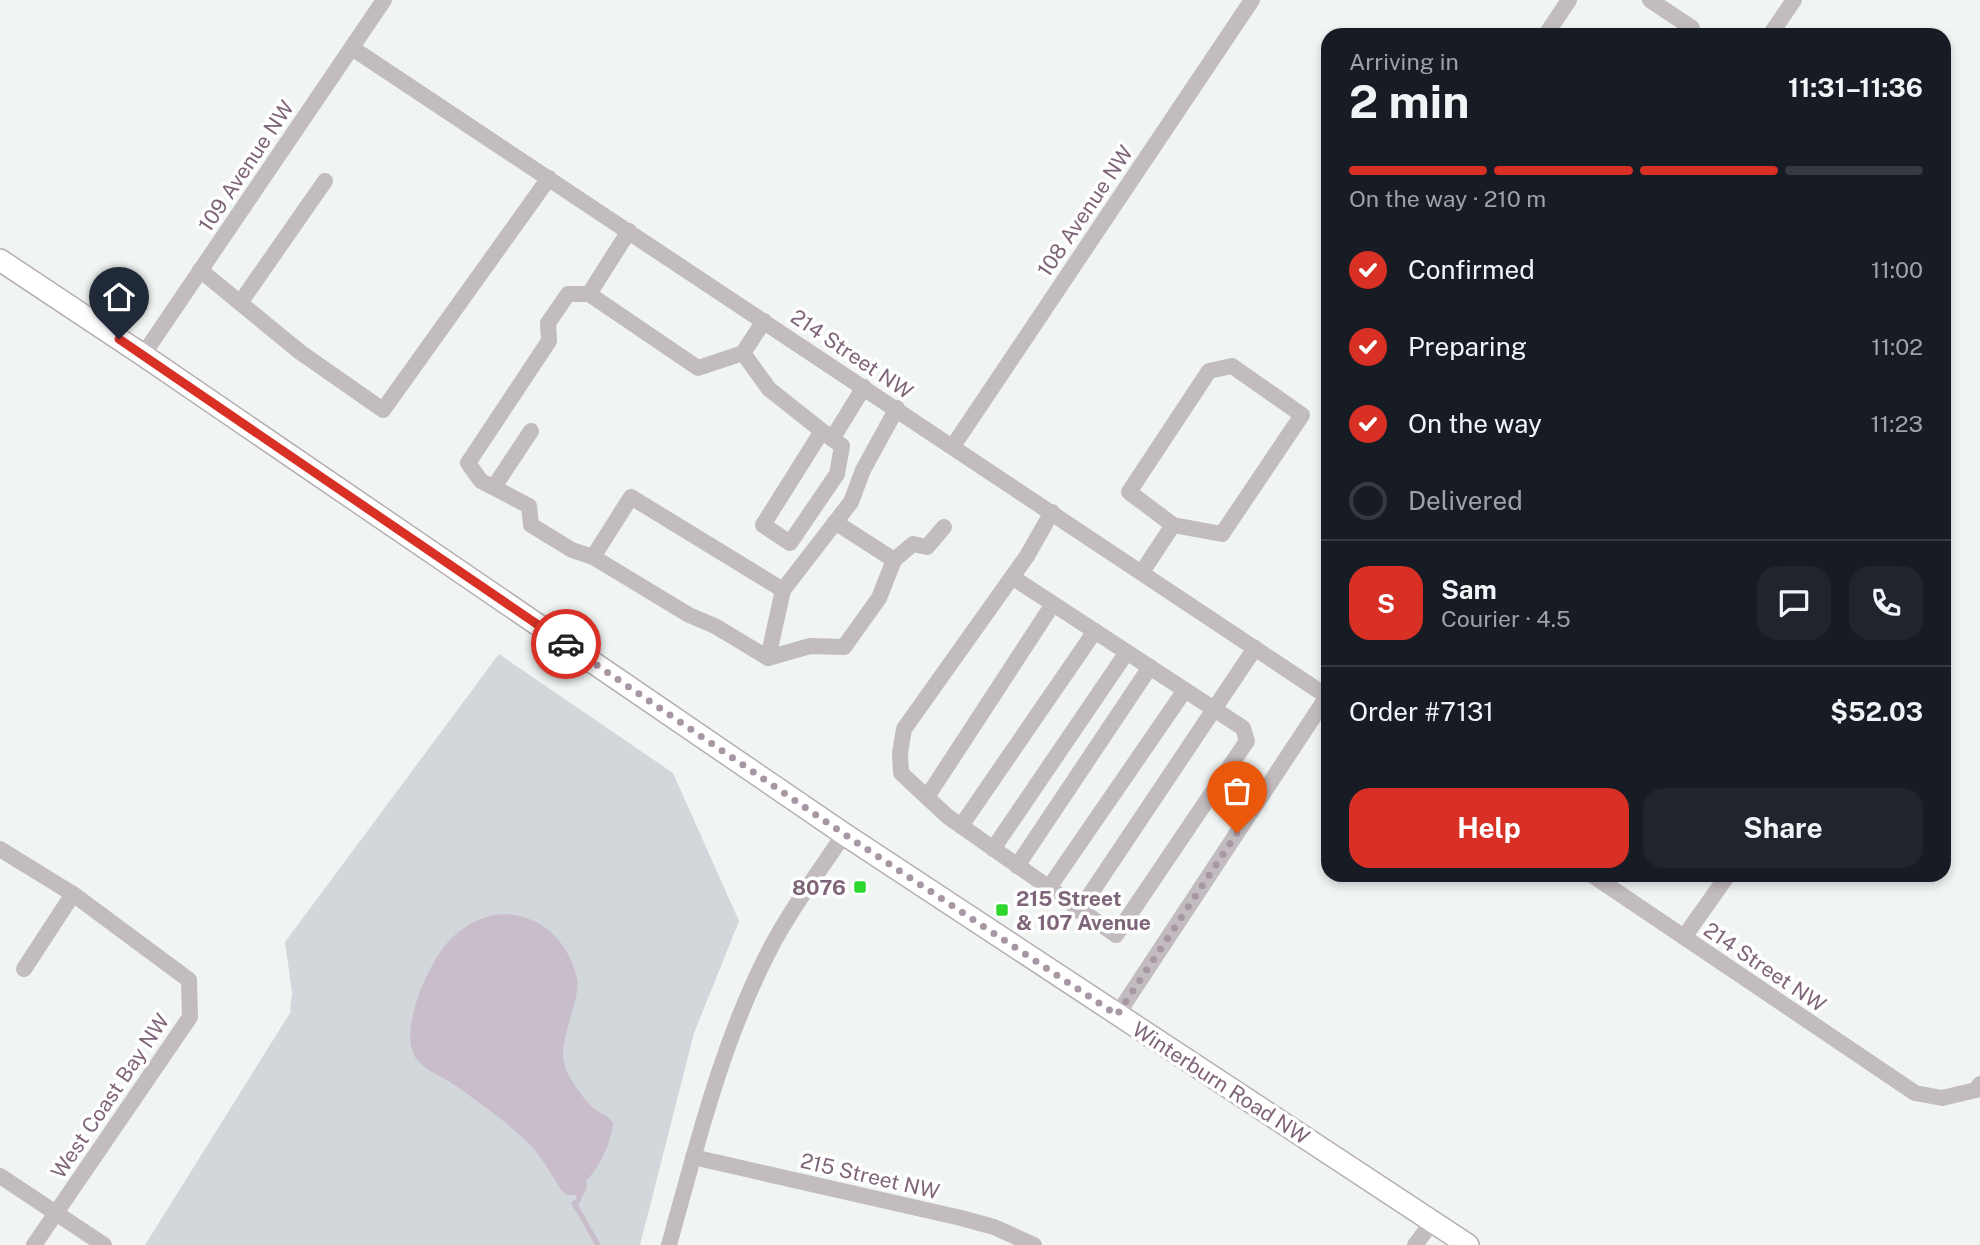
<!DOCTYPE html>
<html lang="en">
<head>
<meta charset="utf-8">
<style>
  :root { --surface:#171b24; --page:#20242c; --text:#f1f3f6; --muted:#9ea1a6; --line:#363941; --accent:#d93025 }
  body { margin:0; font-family:"Public Sans",sans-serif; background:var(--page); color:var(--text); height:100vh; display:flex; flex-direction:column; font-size:26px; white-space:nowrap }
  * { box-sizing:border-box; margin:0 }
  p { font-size:23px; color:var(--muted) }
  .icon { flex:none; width:38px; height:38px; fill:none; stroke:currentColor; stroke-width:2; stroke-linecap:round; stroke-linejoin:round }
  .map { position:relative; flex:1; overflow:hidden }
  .panel { position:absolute; left:1321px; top:28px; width:630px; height:854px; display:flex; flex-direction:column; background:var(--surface); border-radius:21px; box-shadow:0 4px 10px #0003 }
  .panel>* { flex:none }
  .pin { position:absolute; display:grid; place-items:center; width:60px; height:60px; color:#fff; margin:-72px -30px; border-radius:50% 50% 50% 0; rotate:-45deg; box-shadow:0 0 7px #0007 }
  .pin .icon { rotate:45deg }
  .courier { position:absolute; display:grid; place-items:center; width:70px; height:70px; margin:-35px; border:5px solid #d93025; border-radius:50%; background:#fff; color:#222; box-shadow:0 2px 9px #0007 }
  .summary em { font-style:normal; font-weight:700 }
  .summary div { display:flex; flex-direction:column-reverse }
  .summary { display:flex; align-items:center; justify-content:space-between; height:119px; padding:0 28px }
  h1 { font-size:46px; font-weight:700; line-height:52px }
  .bar { display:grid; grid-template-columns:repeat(4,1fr); gap:10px 7px; align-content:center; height:84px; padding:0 28px }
  .bar i { height:9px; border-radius:5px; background:var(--line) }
  .bar .selected { background:var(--accent) }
  .bar p { grid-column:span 4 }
  .line { display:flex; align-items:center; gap:18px; padding:0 28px; border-top:2px solid var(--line) }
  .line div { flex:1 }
  .round { display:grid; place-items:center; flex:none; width:74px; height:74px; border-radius:21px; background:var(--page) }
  ol { padding:0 28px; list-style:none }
  li { display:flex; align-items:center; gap:21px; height:77px }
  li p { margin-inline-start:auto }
  li .icon { padding:7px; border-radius:50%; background:var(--accent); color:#fff; stroke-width:4 }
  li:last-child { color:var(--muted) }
  li i { width:38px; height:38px; border:4px solid var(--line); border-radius:50% }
  .cta { display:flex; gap:14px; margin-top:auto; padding:14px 28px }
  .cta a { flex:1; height:80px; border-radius:21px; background:var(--accent); color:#fff; font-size:28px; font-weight:700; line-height:80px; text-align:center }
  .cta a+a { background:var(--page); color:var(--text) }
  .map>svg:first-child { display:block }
  .green { fill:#d1d7da }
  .water { fill:#cabdca }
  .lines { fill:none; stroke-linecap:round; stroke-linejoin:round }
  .stream { stroke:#cabdca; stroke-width:5 }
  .major-casing { stroke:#b6aeb4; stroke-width:24 }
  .minor { stroke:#c2bbc0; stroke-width:16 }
  .major { stroke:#fff; stroke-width:21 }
  .done { stroke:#a797a4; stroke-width:7; stroke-dasharray:0 12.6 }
  .route { stroke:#d93025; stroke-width:9 }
  .poi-dot { fill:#2ed630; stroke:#fff; stroke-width:2.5 }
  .labels { text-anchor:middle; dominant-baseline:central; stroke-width:7; stroke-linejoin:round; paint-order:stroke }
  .street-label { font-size:21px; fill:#7f6579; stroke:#fff }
  .poi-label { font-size:21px; font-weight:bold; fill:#7f6579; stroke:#fff; text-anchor:end }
</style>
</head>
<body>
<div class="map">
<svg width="1980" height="1245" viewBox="0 0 1980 1245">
  <rect width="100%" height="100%" fill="#f0f4f3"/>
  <polygon class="green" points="499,654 673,773 739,921 694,1033 640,1245 145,1245 290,1013 292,992 285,942"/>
  <path class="water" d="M503 914C536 915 561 934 573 965 576 973 579 983 577 991 574 1013 558 1046 565 1066 568 1078 586 1103 596 1110 603 1115 608 1115 613 1123 611 1143 600 1167 586 1181L587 1187 575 1212 571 1202 577 1199 575 1195H567L561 1190C552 1175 543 1159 531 1146 511 1125 480 1103 456 1086 443 1076 423 1071 414 1055 402 1031 421 985 433 964 448 936 471 917 503 914Z"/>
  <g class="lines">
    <polyline class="stream" points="577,1208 598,1245"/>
    <g class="major-casing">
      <polyline id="major" points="0,260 143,355 844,834 1468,1245"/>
    </g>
    <g class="minor">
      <polyline points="1650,0 1692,28"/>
      <polyline points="1549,35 1547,33 1569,0"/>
      <polyline points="1770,35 1794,0"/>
      <polyline points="352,48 1328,697"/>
      <polyline points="629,231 589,294 698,368 743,353 769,389 822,431 763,525 790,543 837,474 842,446 822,431"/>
      <polyline points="200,270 300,352 383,410 549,178"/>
      <polyline points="589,294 568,294 548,323 549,341 468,463 481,481 529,506 531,525 572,550 593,557 689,615 715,626 768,658 810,646 844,647 879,598 894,560 913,544 927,547 944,527"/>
      <polyline points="240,303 325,181"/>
      <polyline points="743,353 764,321"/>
      <polyline points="143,355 384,0"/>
      <polyline points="832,439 864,387"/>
      <polyline points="953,446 1252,0"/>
      <polyline points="494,487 531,431"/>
      <polyline points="835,522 894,560"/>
      <polyline points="593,557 631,497 783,590 768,658"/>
      <polyline points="1142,572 1173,525 1129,492 1209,371 1232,366 1302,415 1222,534 1173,525"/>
      <polyline points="1012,577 1243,728 1247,741 1116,935 947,816 901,773 900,753 904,729 1027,556 1052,512"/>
      <polyline points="783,590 851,502 863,470 897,408"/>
      <polyline points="927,797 1053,604"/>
      <polyline points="961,826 1095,631"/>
      <polyline points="0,849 73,894 189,980 190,1017 34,1245"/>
      <polyline points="993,849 1127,652"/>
      <polyline points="1017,866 1150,667"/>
      <polyline points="1592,875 1915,1093 1942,1098 1976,1090 1980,1084"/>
      <polyline points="1048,889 1185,690"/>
      <polyline points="1079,911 1255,648"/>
      <polyline points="1684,937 1728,875"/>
      <polyline points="24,969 73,894"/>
      <polyline points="1117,1015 1328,695"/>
      <polyline points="693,1157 961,1218 994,1227 1034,1245"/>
      <polyline points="0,1176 104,1245"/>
      <path d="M669 1245C697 1145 721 1044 769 951 790 910 819 872 844 834"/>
      <polyline points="1415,1245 1433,1221"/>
    </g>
    <use href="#major" class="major"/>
  </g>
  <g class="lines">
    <polyline class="done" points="566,644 844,834 1117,1015 1237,833"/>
    <polyline class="route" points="119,339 566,644"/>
  </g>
  <g class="poi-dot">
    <rect x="853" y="880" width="14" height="14" rx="3.5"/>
    <rect x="995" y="903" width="14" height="14" rx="3.5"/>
  </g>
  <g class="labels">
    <g class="street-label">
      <text transform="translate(246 166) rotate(-56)">109 Avenue NW</text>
      <text transform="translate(1085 211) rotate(-56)">108 Avenue NW</text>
      <text transform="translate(852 354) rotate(34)">214 Street NW</text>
      <text transform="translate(1765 967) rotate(34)">214 Street NW</text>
      <text transform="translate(1221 1083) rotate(33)">Winterburn Road NW</text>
      <text transform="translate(110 1096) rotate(-56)">West Coast Bay NW</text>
      <text transform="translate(870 1176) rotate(13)">215 Street NW</text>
    </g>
    <g class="poi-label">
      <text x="846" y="887">8076</text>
      <text x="1016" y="898" text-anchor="start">215 Street<tspan x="1016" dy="24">&amp; 107 Avenue</tspan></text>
    </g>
  </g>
</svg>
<div class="pin" style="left:1237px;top:833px;background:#ea580c"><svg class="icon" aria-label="bag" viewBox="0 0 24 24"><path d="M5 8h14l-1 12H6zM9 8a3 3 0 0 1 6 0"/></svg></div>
<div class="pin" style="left:119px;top:339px;background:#1f2937"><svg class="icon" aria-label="home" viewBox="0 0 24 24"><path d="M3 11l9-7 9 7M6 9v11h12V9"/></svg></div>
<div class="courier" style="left:566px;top:644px"><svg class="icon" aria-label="car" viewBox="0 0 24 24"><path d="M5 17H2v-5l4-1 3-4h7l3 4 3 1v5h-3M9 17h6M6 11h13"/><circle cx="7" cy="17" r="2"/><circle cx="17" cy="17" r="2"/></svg></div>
<section class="panel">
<div class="summary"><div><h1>2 min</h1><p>Arriving in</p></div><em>11:31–11:36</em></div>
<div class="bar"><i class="selected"></i><i class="selected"></i><i class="selected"></i><i></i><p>On the way · 210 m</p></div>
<ol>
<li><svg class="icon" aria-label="check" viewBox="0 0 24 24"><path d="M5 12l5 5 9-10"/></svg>Confirmed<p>11:00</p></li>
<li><svg class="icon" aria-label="check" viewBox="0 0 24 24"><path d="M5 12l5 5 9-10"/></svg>Preparing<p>11:02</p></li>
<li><svg class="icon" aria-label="check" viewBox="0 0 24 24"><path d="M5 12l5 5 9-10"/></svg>On the way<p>11:23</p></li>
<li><i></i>Delivered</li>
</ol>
<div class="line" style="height:126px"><b class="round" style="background:var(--accent);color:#fff">S</b><div><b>Sam</b><p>Courier · 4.5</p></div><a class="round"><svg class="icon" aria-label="chat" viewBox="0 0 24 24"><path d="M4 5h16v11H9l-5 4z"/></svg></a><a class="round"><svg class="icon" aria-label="phone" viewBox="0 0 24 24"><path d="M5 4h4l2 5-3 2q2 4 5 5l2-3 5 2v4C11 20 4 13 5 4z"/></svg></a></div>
<div class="line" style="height:91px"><div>Order #7131</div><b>$52.03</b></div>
<div class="cta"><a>Help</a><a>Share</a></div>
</section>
</div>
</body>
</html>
